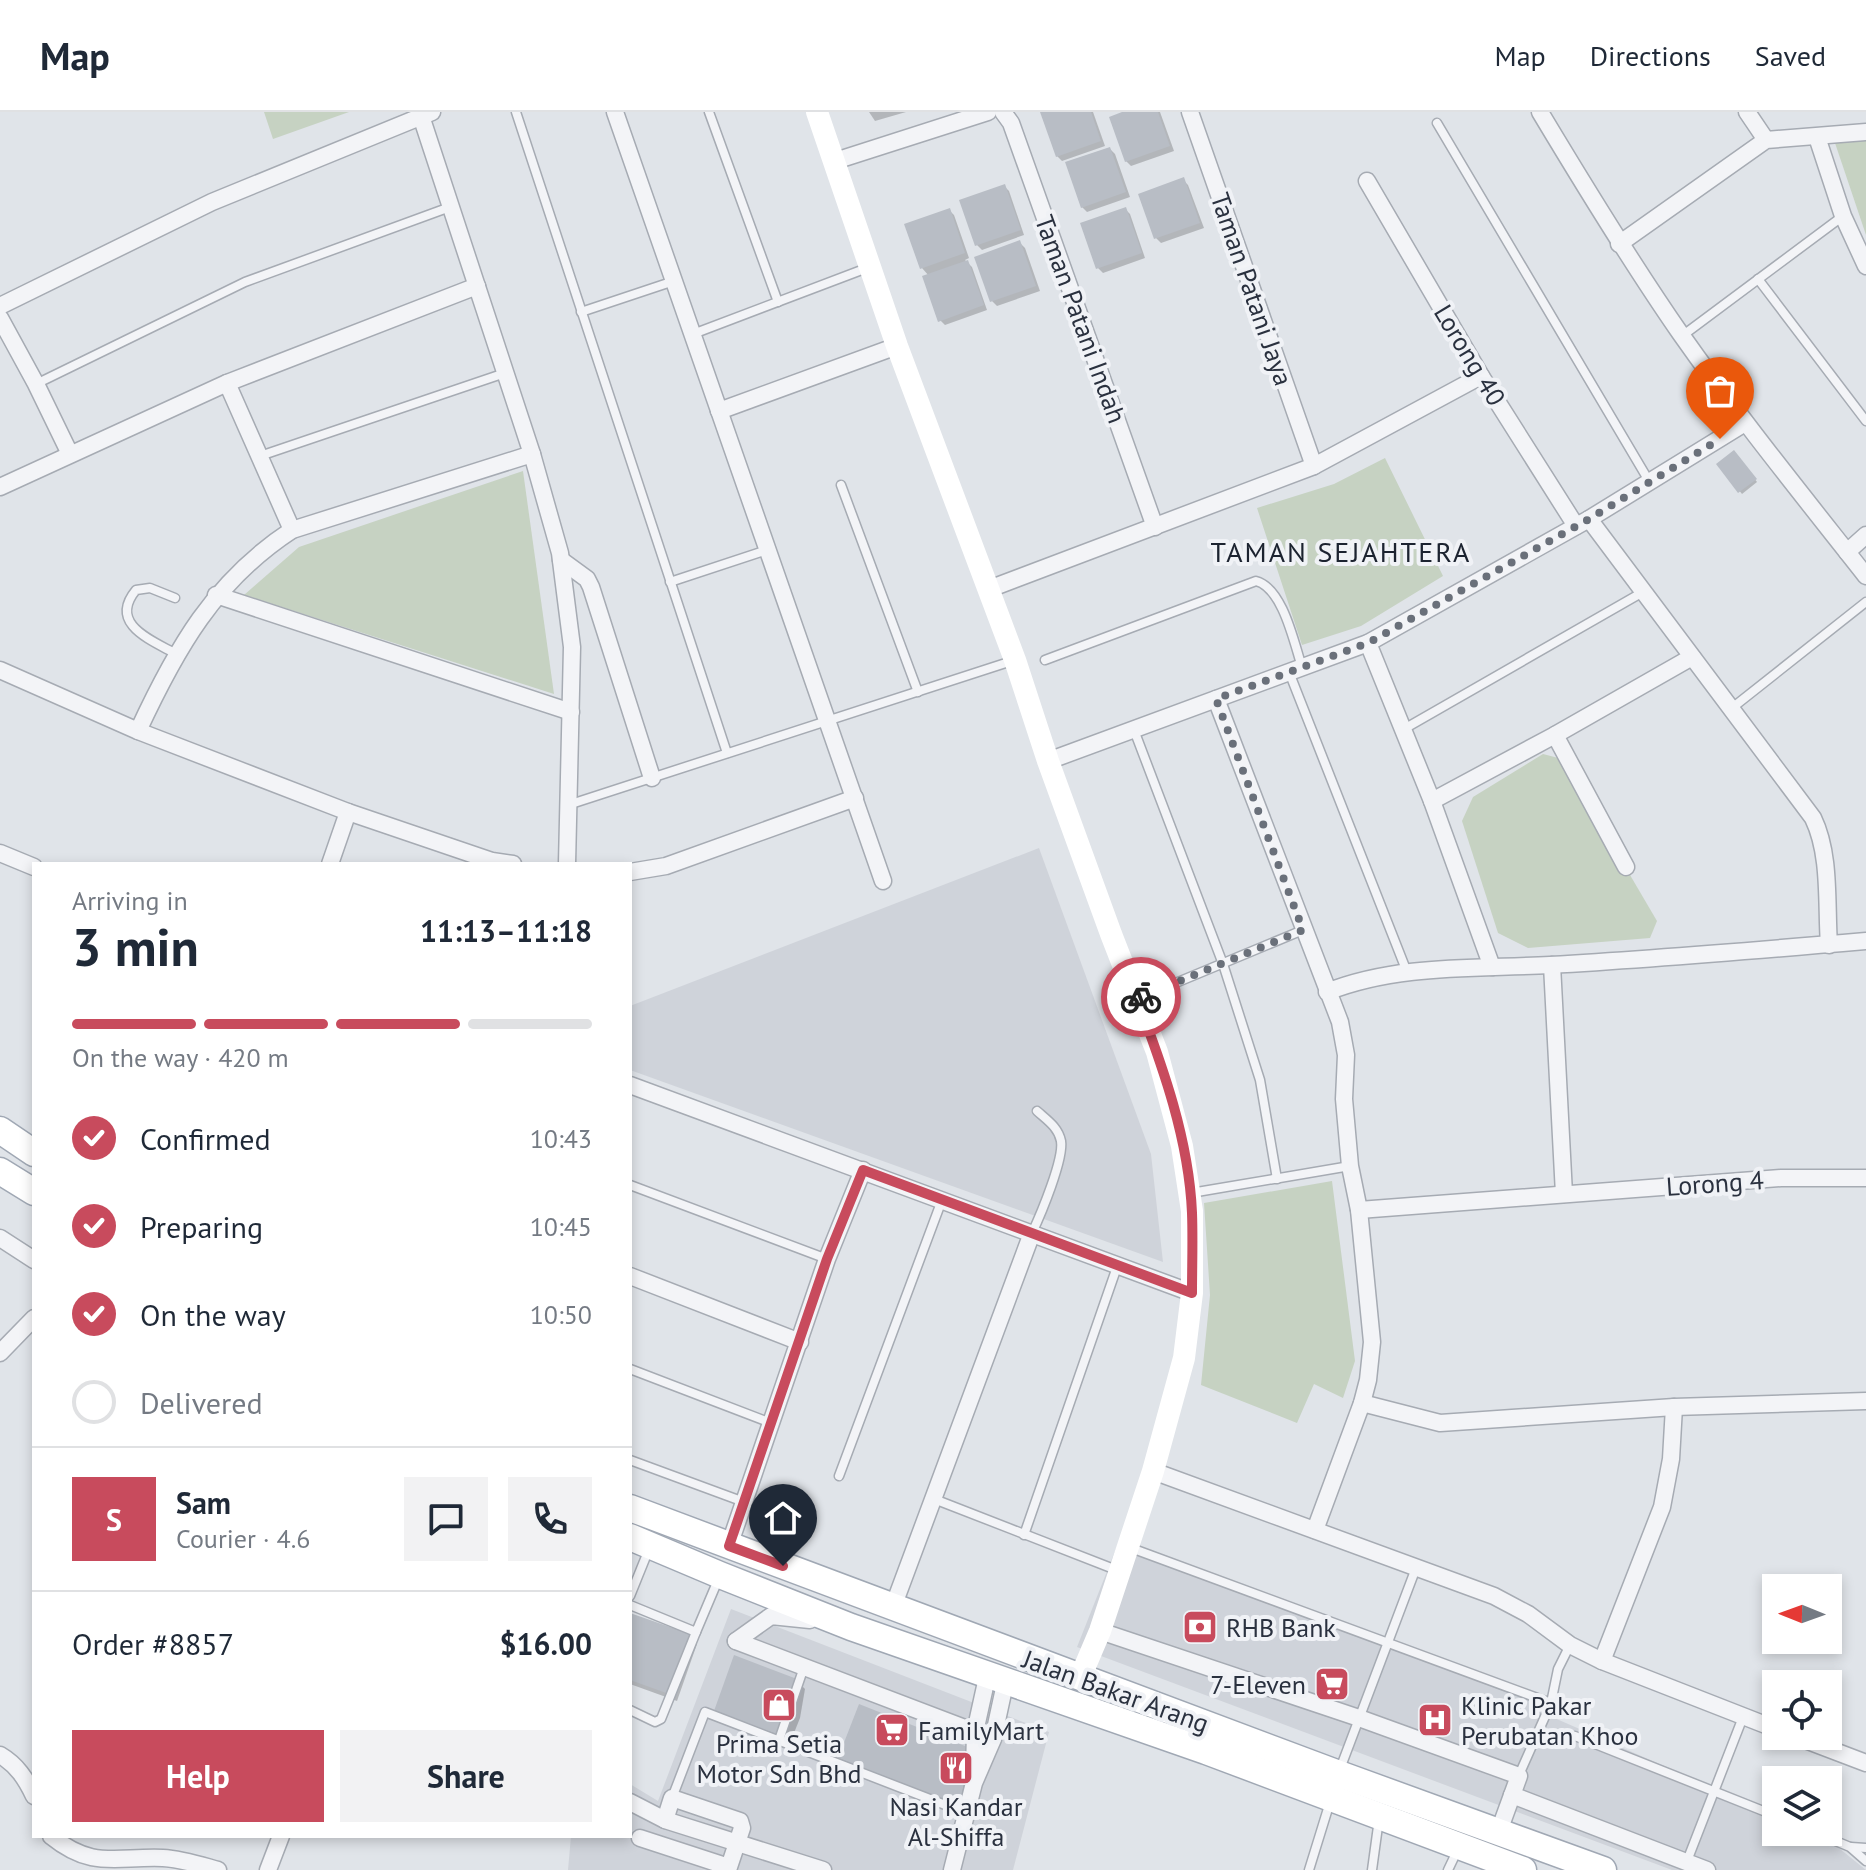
<!DOCTYPE html>
<html lang="en">
<head>
<meta charset="utf-8">
<style>
  :root { --surface:#fff; --page:#f2f2f3; --text:#1f2937; --muted:#747a83; --line:#e0e1e3; --accent:#c84b5d }
  body { margin:0; font-family:"PT Sans",sans-serif; background:var(--page); color:var(--text); height:100vh; display:flex; flex-direction:column; font-size:30px; white-space:nowrap }
  * { box-sizing:border-box; margin:0 }
  p { font-size:26px; color:var(--muted) }
  .icon { flex:none; width:44px; height:44px; fill:none; stroke:currentColor; stroke-width:2; stroke-linecap:round; stroke-linejoin:round }
  .map { position:relative; flex:1; overflow:hidden }
  .side { position:absolute; left:32px; top:750px; width:600px; height:976px; display:flex; flex-direction:column; background:var(--surface); border-radius:0px; box-shadow:0 4px 12px #0003 }
  .side>* { flex:none }
  .needle { width:52px; rotate:271deg }
  .tools { position:absolute; left:1762px; top:1462px; display:grid; gap:16px }
  .tools a { display:grid; place-items:center; width:80px; height:80px; border-radius:0px; background:var(--surface); box-shadow:0 4px 12px #0003; font-size:40px }
  .pin { position:absolute; display:grid; place-items:center; width:68px; height:68px; color:#fff; margin:-82px -34px; border-radius:50% 50% 50% 0; rotate:-45deg; box-shadow:0 0 8px #0007 }
  .pin .icon { rotate:45deg }
  .courier { position:absolute; display:grid; place-items:center; width:80px; height:80px; margin:-40px; border:6px solid #c84b5d; border-radius:50%; background:#fff; color:#222; box-shadow:0 2px 10px #0007 }
  .head em { font-style:normal; font-weight:700 }
  .head div { display:flex; flex-direction:column-reverse }
  .head { display:flex; align-items:center; justify-content:space-between; height:136px; padding:0 40px }
  h1 { font-size:52px; font-weight:700; line-height:60px }
  .bar { display:grid; grid-template-columns:repeat(4,1fr); gap:12px 8px; align-content:center; height:96px; padding:0 40px }
  .bar i { height:10px; border-radius:6px; background:var(--line) }
  .bar .active { background:var(--accent) }
  .bar p { grid-column:span 4 }
  .line { display:flex; align-items:center; gap:20px; padding:0 40px; border-top:2px solid var(--line) }
  .line div { flex:1 }
  .round { display:grid; place-items:center; flex:none; width:84px; height:84px; border-radius:0px; background:var(--page) }
  ol { padding:0 40px; list-style:none }
  li { display:flex; align-items:center; gap:24px; height:88px }
  li p { margin-inline-start:auto }
  li .icon { padding:8px; border-radius:50%; background:var(--accent); color:#fff; stroke-width:4 }
  li:last-child { color:var(--muted) }
  li i { width:44px; height:44px; border:4px solid var(--line); border-radius:50% }
  .cta { display:flex; gap:16px; margin-top:auto; padding:16px 40px }
  .cta a { flex:1; height:92px; border-radius:0px; background:var(--accent); color:#fff; font-size:32px; font-weight:700; line-height:92px; text-align:center }
  .cta a+a { background:var(--page); color:var(--text) }
  header { display:flex; align-items:center; gap:48px; box-sizing:border-box; height:112px; padding:0 40px; background:var(--surface); border-bottom:2px solid var(--line) }
  header strong { font-size:38px }
  nav { display:flex; gap:44px; margin-inline-start:auto; font-size:28px }
  .map>svg:first-child { display:block }
  .built { fill:#cfd3da }
  .green { fill:#c6d2c2 }
  .shadow { fill:#0003 }
  .building { fill:#b8bdc5 }
  .lines { fill:none; stroke-linecap:round; stroke-linejoin:round }
  .lane-casing { stroke:#a6abb3; stroke-width:11 }
  .street-casing { stroke:#a6abb3; stroke-width:19 }
  .primary-casing { stroke:#a0a8b4; stroke-width:29 }
  .lane { stroke:#f3f4f7; stroke-width:8 }
  .street { stroke:#f3f4f7; stroke-width:16 }
  .secondary { stroke:#fff; stroke-width:22 }
  .primary { stroke:#fff; stroke-width:26 }
  .done { stroke:#6a707a; stroke-width:8; stroke-dasharray:0 14.4 }
  .route { stroke:#c84b5d; stroke-width:10 }
  .labels { text-anchor:middle; dominant-baseline:central; stroke-width:8; stroke-linejoin:round; paint-order:stroke }
  .street-label { font-size:26px; fill:#2a313f; stroke:#f0f2f6 }
  .poi-label { font-size:26px; fill:#2a313f; stroke:#f0f2f6; text-anchor:start }
  .neighbourhood-label { font-size:28px; letter-spacing:2px; fill:#1c2330; stroke:#f0f2f6 }
</style>
</head>
<body>
<header>
<strong>Map</strong>
<nav><a>Map</a><a>Directions</a><a>Saved</a></nav>
</header>
<div class="map">
<svg width="1866" height="1758" viewBox="0 0 1866 1758">
  <rect width="100%" height="100%" fill="#e0e4e9"/>
  <g class="built">
    <polygon points="1039,736 1151,1042 1163,1150 630,958 630,894"/>
    <polygon points="1119,1429 1533,1583 1543,1601 1776,1703 1776,1720 1814,1720 1824,1724 1866,1758 1672,1758 1077,1535"/>
    <polygon points="731,1497 1049,1620 1013,1758 568,1758 571,1724 630,1724 630,1672 658,1689"/>
  </g>
  <g class="green">
    <polygon points="264,0 349,0 273,27"/>
    <polygon points="1866,28 1866,123 1835,31"/>
    <polygon points="1385,346 1443,464 1361,514 1302,533 1257,396 1334,372"/>
    <polygon points="523,359 554,582 244,483 299,435"/>
    <polygon points="1543,642 1562,647 1657,809 1650,826 1528,836 1498,821 1462,709 1473,685"/>
    <polygon points="1332,1069 1355,1249 1343,1286 1314,1272 1297,1311 1201,1273 1210,1183 1204,1091"/>
  </g>
  <g class="shadow">
    <polygon points="869,0 906,0 875,9"/>
    <polygon points="1044,0 1093,0 1105,34 1062,49 1057,44"/>
    <polygon points="1128,0 1160,0 1174,39 1131,54 1126,49"/>
    <polygon points="1110,37 1115,42 1130,85 1087,100 1082,95"/>
    <polygon points="1183,68 1188,73 1204,116 1161,131 1156,126"/>
    <polygon points="1004,74 1009,79 1024,123 982,138 977,133"/>
    <polygon points="1125,97 1130,102 1145,146 1103,161 1098,156"/>
    <polygon points="949,98 954,103 969,146 965,148 972,155 987,198 945,213 940,208 929,164 922,156"/>
    <polygon points="1020,131 1025,136 1040,179 997,194 992,189"/>
    <polygon points="1734,340 1757,370 1742,382 1719,352"/>
    <polygon points="630,1503 688,1524 697,1532 677,1589 630,1572"/>
    <polygon points="796,1568 805,1577 800,1606 790,1631 721,1603 716,1598"/>
    <polygon points="974,1643 965,1697 845,1651 840,1646"/>
  </g>
  <g class="building">
    <polygon points="1040,0 1091,0 1101,29 1056,45"/>
    <polygon points="1122,0 1158,0 1170,34 1125,50 1109,5"/>
    <polygon points="1110,35 1126,80 1081,96 1065,50"/>
    <polygon points="1184,65 1200,111 1154,127 1138,82"/>
    <polygon points="1005,72 1021,118 975,134 959,88"/>
    <polygon points="1126,95 1142,141 1096,157 1080,111"/>
    <polygon points="950,96 965,141 920,157 904,112"/>
    <polygon points="1020,128 1036,174 990,190 974,145"/>
    <polygon points="968,148 984,193 938,210 922,164"/>
    <polygon points="1734,338 1757,367 1738,381 1716,352"/>
    <polygon points="630,1501 690,1522 669,1582 630,1568"/>
    <polygon points="734,1543 797,1567 782,1624 714,1599"/>
    <polygon points="859,1592 970,1636 960,1694 838,1646"/>
  </g>
  <g class="lines">
    <g class="lane-casing">
      <g id="lane">
        <polyline points="516,0 727,641"/>
        <polyline points="709,0 778,190"/>
        <polyline points="1437,11 1649,369"/>
        <polyline points="1758,167 1866,309"/>
        <polyline points="581,200 674,169"/>
        <polyline points="693,222 867,156"/>
        <polyline points="1682,224 1843,104"/>
        <polyline points="36,272 245,170 450,95"/>
        <polyline points="260,344 505,261"/>
        <polyline points="841,373 918,580"/>
        <polyline points="670,470 767,438"/>
        <path d="M175 486 150 476 136 478C108 512 151 528 176 542"/>
        <path d="M1045 548 1256 469C1283 476 1294 531 1302 555"/>
        <polyline points="1289,560 1407,860"/>
        <polyline points="1732,596 1866,490"/>
        <polyline points="1404,617 1643,480"/>
        <polyline points="1134,618 1223,852 1260,968 1277,1067"/>
        <polyline points="568,693 1015,548"/>
        <polyline points="1137,887 1303,818"/>
        <polyline points="630,1073 827,1147"/>
        <polyline points="1191,1081 1350,1054"/>
        <path d="M1032 1121C1041 1102 1064 1047 1061 1029 1058 1015 1047 1008 1037 999"/>
        <polyline points="630,1257 771,1311"/>
        <polyline points="630,1348 744,1390"/>
        <polyline points="839,1364 942,1088"/>
        <polyline points="934,1387 1119,1459"/>
        <polyline points="1024,1423 1118,1152"/>
        <polyline points="1131,1436 1551,1591"/>
        <polyline points="630,1484 649,1437"/>
        <polyline points="630,1493 696,1520 718,1468"/>
        <polyline points="630,1598 655,1610 661,1607 696,1520"/>
        <polyline points="1575,1624 1776,1704"/>
        <polyline points="779,1628 804,1555"/>
        <polyline points="1340,1657 1416,1456"/>
        <polyline points="1519,1663 1551,1591 1558,1557 1570,1533"/>
        <polyline points="672,1686 705,1600 966,1701"/>
        <polyline points="1814,1720 1850,1735 1866,1749"/>
        <polyline points="1851,1735 1866,1736"/>
        <polyline points="1687,1749 1743,1605"/>
        <polyline points="1309,1758 1330,1690"/>
        <polyline points="1372,1758 1379,1707"/>
        <polyline points="1448,1758 1458,1737"/>
      </g>
    </g>
    <g class="street-casing">
      <g id="street">
        <polyline points="615,0 883,769"/>
        <polyline points="1003,0 1011,11 1155,415"/>
        <polyline points="1190,0 1314,354"/>
        <path d="M1540 0C1585 75 1630 149 1680 221 1739 305 1803 384 1866 464"/>
        <polyline points="1747,0 1766,28"/>
        <polyline points="421,4 532,342 560,441 572,535 567,752"/>
        <polyline points="1817,25 1843,104 1866,154"/>
        <polyline points="835,49 988,0"/>
        <polyline points="1367,69 1481,264 1576,414"/>
        <polyline points="1619,132 1766,28 1866,20"/>
        <polyline points="0,194 212,90 432,0"/>
        <polyline points="0,206 36,272 70,342"/>
        <polyline points="227,271 292,418"/>
        <polyline points="719,299 897,234"/>
        <polyline points="0,375 227,271 477,174"/>
        <path d="M1589 407 1813 706C1831 743 1826 792 1829 833"/>
        <polyline points="1847,440 1866,423"/>
        <polyline points="561,448 587,467 591,475 652,666"/>
        <polyline points="989,477 1314,354 1481,264"/>
        <polyline points="216,483 571,600"/>
        <polyline points="1368,531 1432,689 1492,855"/>
        <polyline points="0,558 138,619 348,700 492,749 513,752"/>
        <polyline points="1216,587 1340,910 1346,943 1344,987 1350,1054 1359,1098 1372,1230 1368,1268 1362,1291 1315,1418"/>
        <path d="M138 619C176 537 214 469 292 418L532 342"/>
        <polyline points="1555,623 1626,755"/>
        <polyline points="1048,649 1368,531 1589,407 1745,311"/>
        <polyline points="1432,689 1555,623 1692,545"/>
        <polyline points="0,741 34,755"/>
        <polyline points="330,752 348,700"/>
        <polyline points="630,760 666,754 855,686"/>
        <polyline points="1552,853 1564,1082"/>
        <path d="M1327 880C1397 852 1476 857 1550 853 1655 847 1761 838 1866 829"/>
        <polyline points="630,973 1192,1181"/>
        <polyline points="1359,1098 1781,1066 1866,1066"/>
        <polyline points="0,1126 34,1148"/>
        <polyline points="630,1164 800,1230"/>
        <polyline points="0,1241 34,1206"/>
        <polyline points="1362,1291 1440,1311 1674,1295 1866,1289"/>
        <polyline points="1153,1359 1494,1484 1528,1502 1570,1533 1602,1549 1776,1617"/>
        <polyline points="729,1434 827,1147 863,1058"/>
        <polyline points="893,1495 1032,1121"/>
        <polyline points="1100,1519 1359,1606 1519,1664 1499,1719"/>
        <polyline points="736,1529 975,1620"/>
        <polyline points="736,1529 771,1504 810,1508"/>
        <polyline points="1602,1549 1662,1395 1671,1347 1674,1295"/>
        <polyline points="1795,1624 1866,1651"/>
        <path d="M0 1643C17 1653 26 1667 34 1684"/>
        <polyline points="974,1661 975,1620 988,1561"/>
        <polyline points="1512,1683 1707,1758"/>
        <polyline points="630,1690 665,1708 823,1758"/>
        <path d="M51 1724C93 1758 116 1744 163 1746 182 1747 200 1753 218 1758"/>
        <polyline points="640,1726 729,1755 742,1716 740,1709 672,1686 665,1708"/>
        <polyline points="268,1758 281,1724"/>
        <polyline points="952,1758 974,1671 993,1627 1006,1567"/>
      </g>
    </g>
    <g class="primary-casing">
      <g id="primary">
        <polyline points="0,1018 34,1041"/>
        <polyline points="0,1059 34,1080"/>
        <polyline points="630,1396 1339,1662 1603,1758"/>
        <polyline points="630,1425 720,1463 851,1515 1206,1639 1523,1758"/>
      </g>
    </g>
    <use href="#lane" class="lane"/>
    <use href="#street" class="street"/>
    <polyline class="secondary" points="817,0 897,234 1015,548 1048,649 1111,822 1157,940 1182,1034 1192,1099 1192,1181 1184,1246 1153,1359 1100,1519 1080,1566"/>
    <use href="#primary" class="primary"/>
  </g>
  <g class="lines">
    <polyline class="done" points="1141,885 1303,818 1216,587 1368,531 1589,407 1720,327"/>
    <path class="route" d="M783 1454 729 1434 827 1147 863 1058 1192 1181C1192 1154 1193 1128 1192 1101 1189 1028 1163 955 1137 887L1141 885"/>
  </g>
  <defs>
    <g id="bank-square" transform="scale(1.8)"><rect x="-9" y="-9" width="18" height="18" rx="4" fill="#c84b5d" stroke="#f0f2f6"/><path d="M-6-4H6V4H-6ZM0-2.3a2.3 2.3 0 1 0 0 4.6a2.3 2.3 0 1 0 0-4.6Z" fill="#fff"/></g>
    <g id="supermarket-square" transform="scale(1.8)"><rect x="-9" y="-9" width="18" height="18" rx="4" fill="#c84b5d" stroke="#f0f2f6"/><path d="M-6-5.5h2.5l.6 2H6L4.5 2H-2.5L-4.4-4H-6ZM-1.5 3.2a1.3 1.3 0 1 0 .1 0ZM3 3.2a1.3 1.3 0 1 0 .1 0Z" fill="#fff"/></g>
    <g id="shop-square" transform="scale(1.8)"><rect x="-9" y="-9" width="18" height="18" rx="4" fill="#c84b5d" stroke="#f0f2f6"/><path d="M-5-2.5h2.3a2.7 3.5 0 0 1 5.4 0H5L5.5 6h-11ZM-1.5-2.5h3a1.5 2.3 0 0 0-3 0Z" fill="#fff"/></g>
    <g id="hospital-square" transform="scale(1.8)"><rect x="-9" y="-9" width="18" height="18" rx="4" fill="#c84b5d" stroke="#f0f2f6"/><path d="M-5-5h3v3.5h4V-5h3V5h-3V1.5h-4V5h-3Z" fill="#fff"/></g>
    <g id="restaurant-square" transform="scale(1.8)"><rect x="-9" y="-9" width="18" height="18" rx="4" fill="#c84b5d" stroke="#f0f2f6"/><path d="M-5-6h1v4h1v-4h1v4h1v-4h1v5L-1.5 .5V6h-2V.5L-5-1ZM5-6V6H3V1.5H1.5Q1.5-4 5-6Z" fill="#fff"/></g>
  </defs>
  <g fill-rule="evenodd">
    <use href="#bank-square" x="1200" y="1515"/>
    <use href="#supermarket-square" x="1332" y="1572"/>
    <use href="#shop-square" x="779" y="1593"/>
    <use href="#hospital-square" x="1435" y="1608"/>
    <use href="#supermarket-square" x="892" y="1618"/>
    <use href="#restaurant-square" x="956" y="1656"/>
  </g>
  <g class="labels">
    <g class="street-label">
      <text transform="translate(1252 177) rotate(71)">Taman Patani Jaya</text>
      <text transform="translate(1081 207) rotate(70)">Taman Patani Indah</text>
      <text transform="translate(1470 243) rotate(59)">Lorong 40</text>
      <text transform="translate(1715 1071) rotate(-4)">Lorong 4</text>
      <text transform="translate(1116 1579) rotate(20)">Jalan Bakar Arang</text>
    </g>
    <g class="poi-label">
      <text x="1226" y="1515">RHB Bank</text>
      <text x="1306" y="1572" text-anchor="end">7-Eleven</text>
      <text x="1461" y="1593">Klinic Pakar<tspan x="1461" dy="30">Perubatan Khoo</tspan></text>
      <text x="918" y="1618">FamilyMart</text>
      <text x="779" y="1631" text-anchor="middle">Prima Setia<tspan x="779" dy="30">Motor Sdn Bhd</tspan></text>
      <text x="956" y="1694" text-anchor="middle">Nasi Kandar<tspan x="956" dy="30">Al-Shiffa</tspan></text>
    </g>
    <g class="neighbourhood-label">
      <text x="1341" y="439">TAMAN SEJAHTERA</text>
    </g>
  </g>
</svg>
<div class="tools">
<a><svg class="needle" viewBox="-14 -14 28 28"><path d="M0-13l5 13h-10z" fill="#e53935"/><path d="M0 13l5-13h-10z" fill="#747a83"/></svg></a>
<a><svg class="icon" aria-label="locate" viewBox="0 0 24 24"><circle cx="12" cy="12" r="6"/><path d="M12 2v4M12 18v4M2 12h4M18 12h4"/></svg></a>
<a><svg class="icon" aria-label="layers" viewBox="0 0 24 24"><path d="M12 4l9 5-9 5-9-5zM3 14l9 5 9-5"/></svg></a>
</div>
<div class="pin" style="left:1720px;top:327px;background:#ea580c"><svg class="icon" aria-label="bag" viewBox="0 0 24 24"><path d="M5 8h14l-1 12H6zM9 8a3 3 0 0 1 6 0"/></svg></div>
<div class="pin" style="left:783px;top:1454px;background:#1f2937"><svg class="icon" aria-label="home" viewBox="0 0 24 24"><path d="M3 11l9-7 9 7M6 9v11h12V9"/></svg></div>
<div class="courier" style="left:1141px;top:885px"><svg class="icon" aria-label="bike" viewBox="0 0 24 24"><circle cx="6" cy="16" r="4"/><circle cx="18" cy="16" r="4"/><path d="M6 16l4-8h5l3 8M10 8l3 8H6M13 5h3"/></svg></div>
<section class="side">
<div class="head"><div><h1>3 min</h1><p>Arriving in</p></div><em>11:13–11:18</em></div>
<div class="bar"><i class="active"></i><i class="active"></i><i class="active"></i><i></i><p>On the way · 420 m</p></div>
<ol>
<li><svg class="icon" aria-label="check" viewBox="0 0 24 24"><path d="M5 12l5 5 9-10"/></svg>Confirmed<p>10:43</p></li>
<li><svg class="icon" aria-label="check" viewBox="0 0 24 24"><path d="M5 12l5 5 9-10"/></svg>Preparing<p>10:45</p></li>
<li><svg class="icon" aria-label="check" viewBox="0 0 24 24"><path d="M5 12l5 5 9-10"/></svg>On the way<p>10:50</p></li>
<li><i></i>Delivered</li>
</ol>
<div class="line" style="height:144px"><b class="round" style="background:var(--accent);color:#fff">S</b><div><b>Sam</b><p>Courier · 4.6</p></div><a class="round"><svg class="icon" aria-label="chat" viewBox="0 0 24 24"><path d="M4 5h16v11H9l-5 4z"/></svg></a><a class="round"><svg class="icon" aria-label="phone" viewBox="0 0 24 24"><path d="M5 4h4l2 5-3 2q2 4 5 5l2-3 5 2v4C11 20 4 13 5 4z"/></svg></a></div>
<div class="line" style="height:104px"><div>Order #8857</div><b>$16.00</b></div>
<div class="cta"><a>Help</a><a>Share</a></div>
</section>
</div>
</body>
</html>
